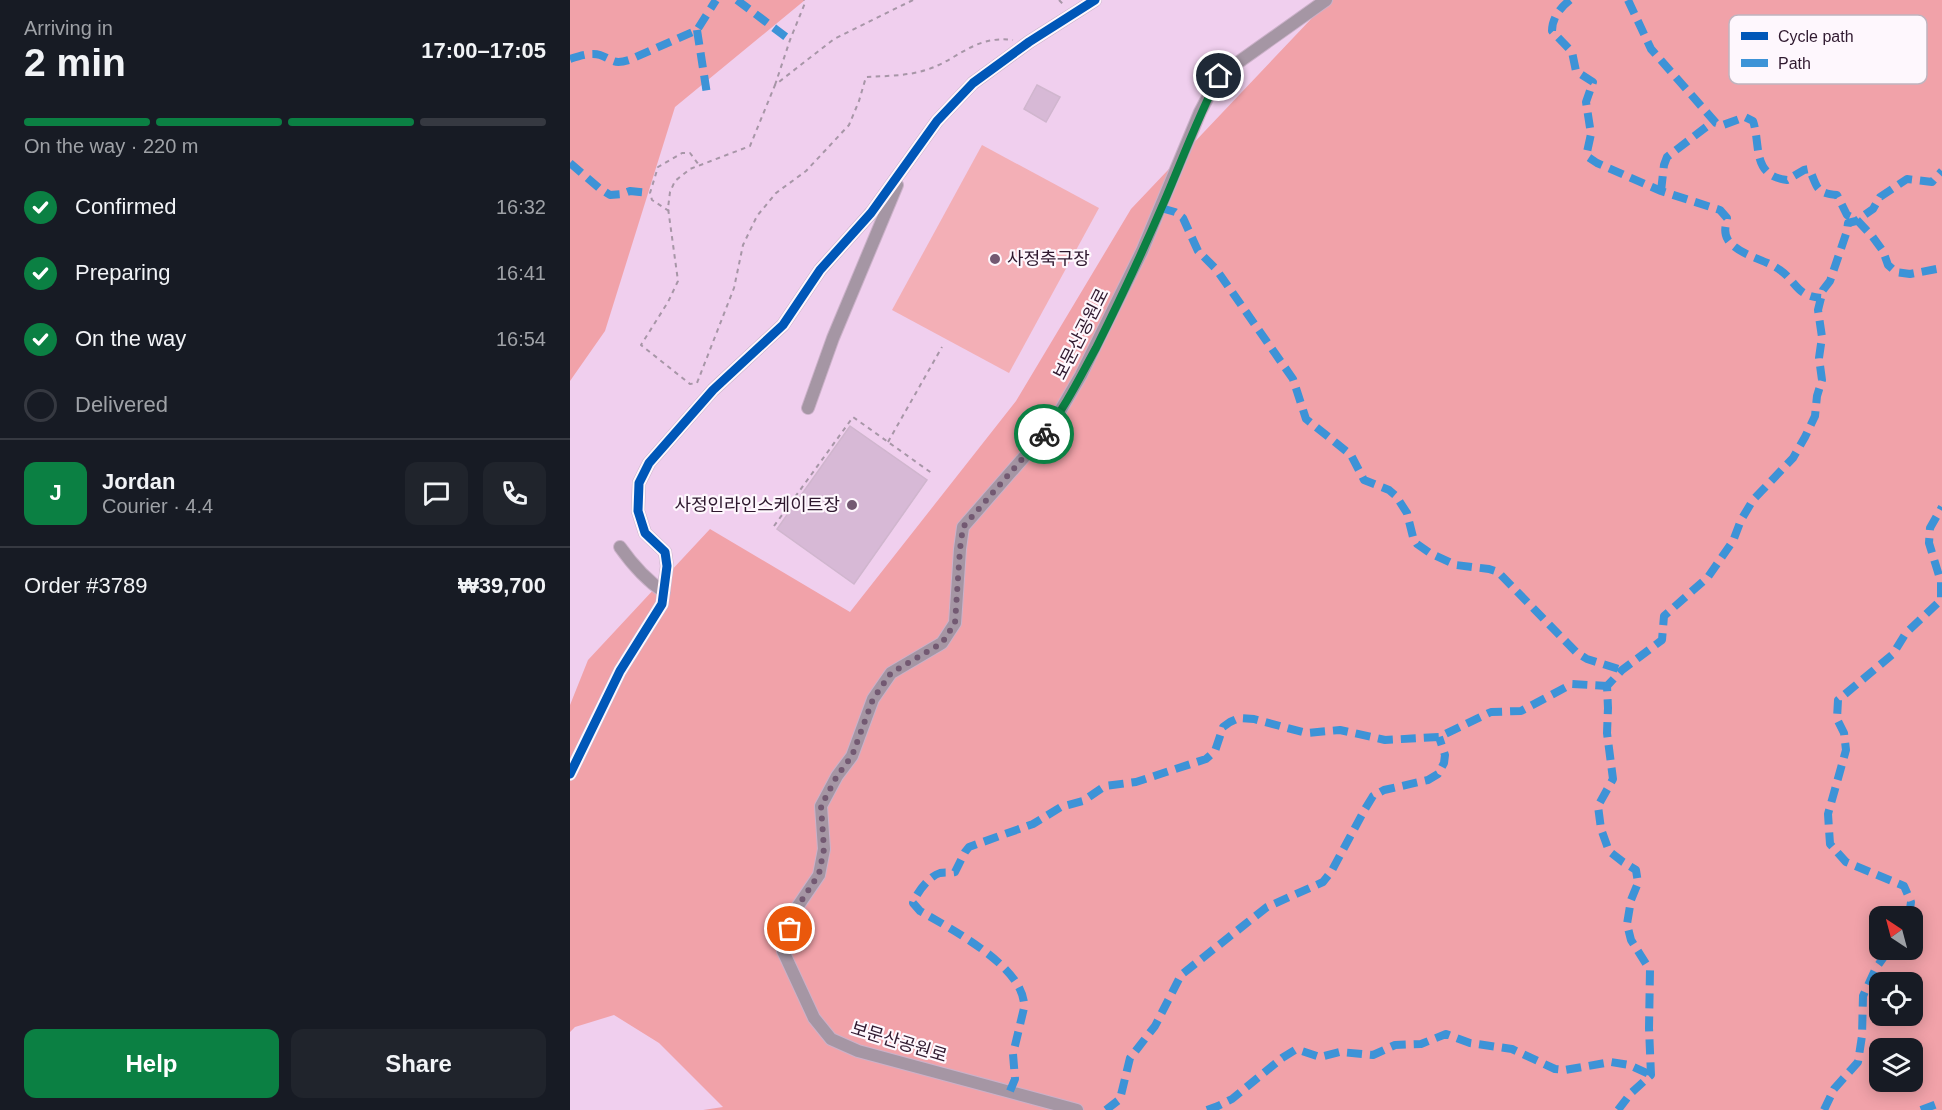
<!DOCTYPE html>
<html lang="en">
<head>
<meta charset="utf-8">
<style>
  :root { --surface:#171b24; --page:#20242c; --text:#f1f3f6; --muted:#9ea1a6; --line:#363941; --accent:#0b8043 }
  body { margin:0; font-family:Helvetica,"Noto Sans KR",sans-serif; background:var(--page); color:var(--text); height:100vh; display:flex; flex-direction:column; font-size:22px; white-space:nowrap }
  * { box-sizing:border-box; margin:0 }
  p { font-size:20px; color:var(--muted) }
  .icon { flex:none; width:33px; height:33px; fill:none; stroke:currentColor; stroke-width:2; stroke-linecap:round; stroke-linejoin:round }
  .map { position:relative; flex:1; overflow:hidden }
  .side { display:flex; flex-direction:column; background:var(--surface); width:570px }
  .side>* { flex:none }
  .needle { width:39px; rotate:324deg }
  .controls { position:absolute; left:1299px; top:906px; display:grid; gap:12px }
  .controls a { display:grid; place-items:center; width:54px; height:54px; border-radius:12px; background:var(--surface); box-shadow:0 3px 15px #0003; font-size:30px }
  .pin { position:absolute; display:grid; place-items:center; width:51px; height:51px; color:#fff; margin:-26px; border:3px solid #fff; border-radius:50%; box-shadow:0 2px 6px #0007 }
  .courier { position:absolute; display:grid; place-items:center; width:60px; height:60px; margin:-30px; border:4px solid #0b8043; border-radius:50%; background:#fff; color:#222; box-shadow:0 2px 8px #0007 }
  .overview em { font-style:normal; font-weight:700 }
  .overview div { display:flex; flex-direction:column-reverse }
  .overview { display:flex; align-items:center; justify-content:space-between; height:102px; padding:0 24px }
  h1 { font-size:39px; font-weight:700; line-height:45px }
  .bar { display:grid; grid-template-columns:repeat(4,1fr); gap:9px 6px; align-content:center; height:72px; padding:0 24px }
  .bar i { height:8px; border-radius:4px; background:var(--line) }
  .bar .selected { background:var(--accent) }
  .bar p { grid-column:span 4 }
  .line { display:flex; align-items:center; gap:15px; padding:0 24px; border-top:2px solid var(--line) }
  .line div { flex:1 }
  .round { display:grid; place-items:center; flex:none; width:63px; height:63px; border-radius:12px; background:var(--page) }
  ol { padding:0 24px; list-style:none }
  li { display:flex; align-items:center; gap:18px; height:66px }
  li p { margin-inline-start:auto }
  li .icon { padding:6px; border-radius:50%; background:var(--accent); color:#fff; stroke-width:4 }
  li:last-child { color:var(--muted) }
  li i { width:33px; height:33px; border:3px solid var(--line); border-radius:50% }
  .button { display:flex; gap:12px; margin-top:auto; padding:12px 24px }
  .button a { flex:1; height:69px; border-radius:12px; background:var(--accent); color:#fff; font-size:24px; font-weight:700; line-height:69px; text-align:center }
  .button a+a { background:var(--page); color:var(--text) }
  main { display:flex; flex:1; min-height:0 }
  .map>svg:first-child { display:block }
  .green { fill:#f3afb6 }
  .forest { fill:#f1a2a9; fill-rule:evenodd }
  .building { fill:#d7b9d6; stroke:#d0b6ce; stroke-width:1.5 }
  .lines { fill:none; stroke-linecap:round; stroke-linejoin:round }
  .minor-casing { stroke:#cbb1c9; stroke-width:14 }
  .path { stroke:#a796a7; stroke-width:2; stroke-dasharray:4.5 4.5; stroke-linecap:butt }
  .minor { stroke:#a596a4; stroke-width:12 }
  .quiet { stroke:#3d93d7; stroke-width:8; stroke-dasharray:15 8; stroke-linecap:butt }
  .cycleway-casing { stroke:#fef7fd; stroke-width:13 }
  .cycleway { stroke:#0057b8; stroke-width:9 }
  .done { stroke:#735972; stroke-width:6; stroke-dasharray:0 10.8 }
  .route { stroke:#0b8043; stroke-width:8 }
  .poi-dot { fill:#735972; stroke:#fef7fd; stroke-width:2 }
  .labels { text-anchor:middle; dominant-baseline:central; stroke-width:4.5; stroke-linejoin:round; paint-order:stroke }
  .poi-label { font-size:18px; fill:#2f192f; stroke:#fef7fd; text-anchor:start }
  .street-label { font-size:18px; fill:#2f192f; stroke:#fef7fd }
  .key { fill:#fef7fd; stroke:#c0b4bf; stroke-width:1.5 }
  .key-label { font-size:16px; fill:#2f192f }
</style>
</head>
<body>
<main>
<section class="side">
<div class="overview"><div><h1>2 min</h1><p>Arriving in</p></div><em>17:00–17:05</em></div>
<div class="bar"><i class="selected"></i><i class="selected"></i><i class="selected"></i><i></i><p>On the way · 220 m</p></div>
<ol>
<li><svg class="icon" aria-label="check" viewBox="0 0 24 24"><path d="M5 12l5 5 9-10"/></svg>Confirmed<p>16:32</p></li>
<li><svg class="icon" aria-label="check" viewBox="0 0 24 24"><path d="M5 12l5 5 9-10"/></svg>Preparing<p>16:41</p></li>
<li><svg class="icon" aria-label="check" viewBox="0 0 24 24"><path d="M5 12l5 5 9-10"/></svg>On the way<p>16:54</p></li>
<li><i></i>Delivered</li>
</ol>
<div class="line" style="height:108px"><b class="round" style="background:var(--accent);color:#fff">J</b><div><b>Jordan</b><p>Courier · 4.4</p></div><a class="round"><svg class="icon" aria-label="chat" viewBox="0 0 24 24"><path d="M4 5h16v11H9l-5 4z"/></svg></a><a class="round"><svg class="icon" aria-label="phone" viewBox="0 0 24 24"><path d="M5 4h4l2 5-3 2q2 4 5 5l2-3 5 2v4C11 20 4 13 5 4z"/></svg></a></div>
<div class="line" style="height:78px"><div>Order #3789</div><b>₩39,700</b></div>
<div class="button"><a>Help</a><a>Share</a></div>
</section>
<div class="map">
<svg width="1372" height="1110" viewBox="0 0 1372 1110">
  <rect width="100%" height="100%" fill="#f0cfee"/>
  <polygon class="green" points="412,145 529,208 439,373 322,310"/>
  <g class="forest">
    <polygon points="0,0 235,0 105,107 35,331 0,381"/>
    <path d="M752 0H1372V1110H133L153 1107 89 1043 44 1015 5 1027 0 1032V705L18 660 140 529 280 612 446 401 561 209 742 18ZM1310 916H1342V950H1310ZM1310 982H1342V1016H1310ZM1310 1048H1342V1082H1310Z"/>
  </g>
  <g class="building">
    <polygon points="467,85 490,97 476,122 454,109"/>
    <polygon points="280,426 357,480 284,584 207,529"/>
  </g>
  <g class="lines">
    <g class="minor-casing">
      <g id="minor">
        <polyline points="238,408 263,338 327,185"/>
        <path d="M50 547C62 564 76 580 94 592"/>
        <polyline points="0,774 50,671 92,604 97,566 95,552 75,533 68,511 69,483 79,463 143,390 213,325 250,270 301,213 367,121 403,83 459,42 525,0"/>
        <polyline points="507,1110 288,1051 261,1039 244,1018 213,951 228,906 249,875 254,849 251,806 267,776 282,756 303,699 321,673 372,643 385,623 390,549 393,527 482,425 511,375 572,251 630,112 649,76 756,0"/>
      </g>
    </g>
    <g class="path">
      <path d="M343 0 264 39 205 85 180 146 120 169 105 181 100 192 98 208 108 281 98 302 71 345 120 384 127 383 164 288 173 245 187 216 206 193 236 171 279 125 289 101 296 77C315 76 337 76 356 70 388 60 404 35 443 40"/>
      <polyline points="489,0 494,5"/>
      <polyline points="205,85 220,40 235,3 234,0"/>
      <polyline points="99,211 82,200 80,193 88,167 112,153 120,153 129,165"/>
      <polyline points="318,442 372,347"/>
      <polyline points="204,526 283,417 363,474"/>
    </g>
    <use href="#minor" class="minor"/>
    <g class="quiet">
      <polyline points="167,0 220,40"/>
      <path d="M1000 0C990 8 982 18 982 31L1002 52 1006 71 1023 82 1016 102 1021 134 1017 152 1018 157 1027 163 1091 191 1150 210 1157 218C1156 226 1153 232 1158 240 1170 256 1195 259 1210 270 1227 282 1226 296 1251 298"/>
      <path d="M1058 0 1081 49 1146 123 1153 125 1175 117 1183 121C1191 144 1181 176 1217 180L1234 170 1239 169C1248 186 1244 193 1267 195L1277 215 1286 219 1302 236 1313 251 1318 265 1326 272 1340 274 1372 268"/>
      <polyline points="127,30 137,94"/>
      <path d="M0 59C9 56 21 52 30 55 44 60 43 65 59 60L127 30 146 0"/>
      <polyline points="0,163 29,188 40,195 52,194 60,191 80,193"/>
      <polyline points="1091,191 1094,165 1097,157 1144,121"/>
      <polyline points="591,208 605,212 613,218 628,251 646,269 723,379 736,419 781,455 794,480 819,490 826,496 837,513 843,537 847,544 860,553 886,565 919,569 928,572 1006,652 1017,659 1052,670"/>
      <polyline points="1339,916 1341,902 1334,886 1276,862 1260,844 1258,814 1276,750 1274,733 1267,719 1268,700 1323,654 1336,633 1371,600 1371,582 1359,543 1360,528 1372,507"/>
      <path d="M440 1091 445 1079 443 1054 454 1008C457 968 381 929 350 911L343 903C346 894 359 876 370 873 375 872 380 873 385 872L395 852 399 847 463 824 491 807 513 801 535 786 566 782 636 759 645 751 653 727 660 722 669 718 684 719 736 733 770 730 815 740 869 737 921 712 951 711 1002 684 1037 686"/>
      <polyline points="536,1110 550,1099 560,1058 585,1026 611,975 697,907 753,882 761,872 795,809 803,796 814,790 858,780 868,774 874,763 875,755 869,737"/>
      <polyline points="637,1110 648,1106 662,1099 712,1058 725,1050 732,1051 750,1057 770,1052 803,1055 825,1045 851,1044 876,1034 900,1043 942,1049 985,1069 995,1070 1041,1062 1059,1065 1081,1075"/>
      <polyline points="1048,1110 1061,1093 1081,1075 1079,1028 1080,970 1061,940 1057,924 1061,900 1068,883 1066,870 1053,862 1039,851 1031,829 1028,806 1043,779 1037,733 1038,708 1037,686 1052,670 1092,640 1094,616 1138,577 1163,541 1171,520 1183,500 1223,458 1235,437 1245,416 1247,396 1252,380 1249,358 1252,337 1248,310 1253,290 1260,281 1277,231 1278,223 1286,221 1303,209 1310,197 1337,179 1362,182 1372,171"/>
      <polyline points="1254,1110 1264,1089 1288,1062 1292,1036 1293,996 1306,968 1319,950"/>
      <polyline points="1351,1110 1372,1102"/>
    </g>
    <g class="cycleway-casing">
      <polyline id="cycleway" points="0,774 50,671 92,604 97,566 95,552 75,533 68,511 69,483 79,463 143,390 213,325 250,270 301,213 367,121 403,83 459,42 525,0"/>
    </g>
    <use href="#cycleway" class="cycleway"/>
  </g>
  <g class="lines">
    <polyline class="done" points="220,929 228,906 249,874 254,849 251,806 267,776 282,756 303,699 321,673 372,643 385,623 390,549 393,527 474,434"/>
    <path class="route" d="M474 434C495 408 510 377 526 348 550 300 573 251 594 202 612 160 628 117 649 76"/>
  </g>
  <g class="poi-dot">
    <circle cx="425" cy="259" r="6"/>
    <circle cx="282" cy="505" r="6"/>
  </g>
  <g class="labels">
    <g class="poi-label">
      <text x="437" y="259">사정축구장</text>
      <text x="270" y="505" text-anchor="end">사정인라인스케이트장</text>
    </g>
    <g class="street-label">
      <text transform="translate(511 334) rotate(-63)">보문산공원로</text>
      <text transform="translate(329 1042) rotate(17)">보문산공원로</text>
    </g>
  </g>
  <rect x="1159" y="15" width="198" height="69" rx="9" class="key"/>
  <rect x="1171" y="32" width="27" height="8" fill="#0057b8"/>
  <rect x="1171" y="59" width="27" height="8" fill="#3d93d7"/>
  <g class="key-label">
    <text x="1208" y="42">Cycle path</text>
    <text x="1208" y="69">Path</text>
  </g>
</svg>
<div class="controls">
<a><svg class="needle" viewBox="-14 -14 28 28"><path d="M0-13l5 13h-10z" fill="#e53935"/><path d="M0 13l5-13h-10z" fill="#9ea1a6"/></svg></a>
<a><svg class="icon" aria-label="locate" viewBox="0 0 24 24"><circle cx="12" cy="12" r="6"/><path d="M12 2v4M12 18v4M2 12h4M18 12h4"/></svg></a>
<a><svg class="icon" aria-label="layers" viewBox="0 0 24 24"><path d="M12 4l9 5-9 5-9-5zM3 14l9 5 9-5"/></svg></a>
</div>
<div class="pin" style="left:220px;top:929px;background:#ea580c"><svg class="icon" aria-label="bag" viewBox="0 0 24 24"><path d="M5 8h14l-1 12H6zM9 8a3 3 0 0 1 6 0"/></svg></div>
<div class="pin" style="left:649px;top:76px;background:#1f2937"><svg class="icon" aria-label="home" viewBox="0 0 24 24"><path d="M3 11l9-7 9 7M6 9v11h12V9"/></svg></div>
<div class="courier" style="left:474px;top:434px"><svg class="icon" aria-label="bike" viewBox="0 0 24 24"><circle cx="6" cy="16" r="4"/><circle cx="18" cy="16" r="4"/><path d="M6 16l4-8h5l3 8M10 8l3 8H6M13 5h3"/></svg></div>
</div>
</main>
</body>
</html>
